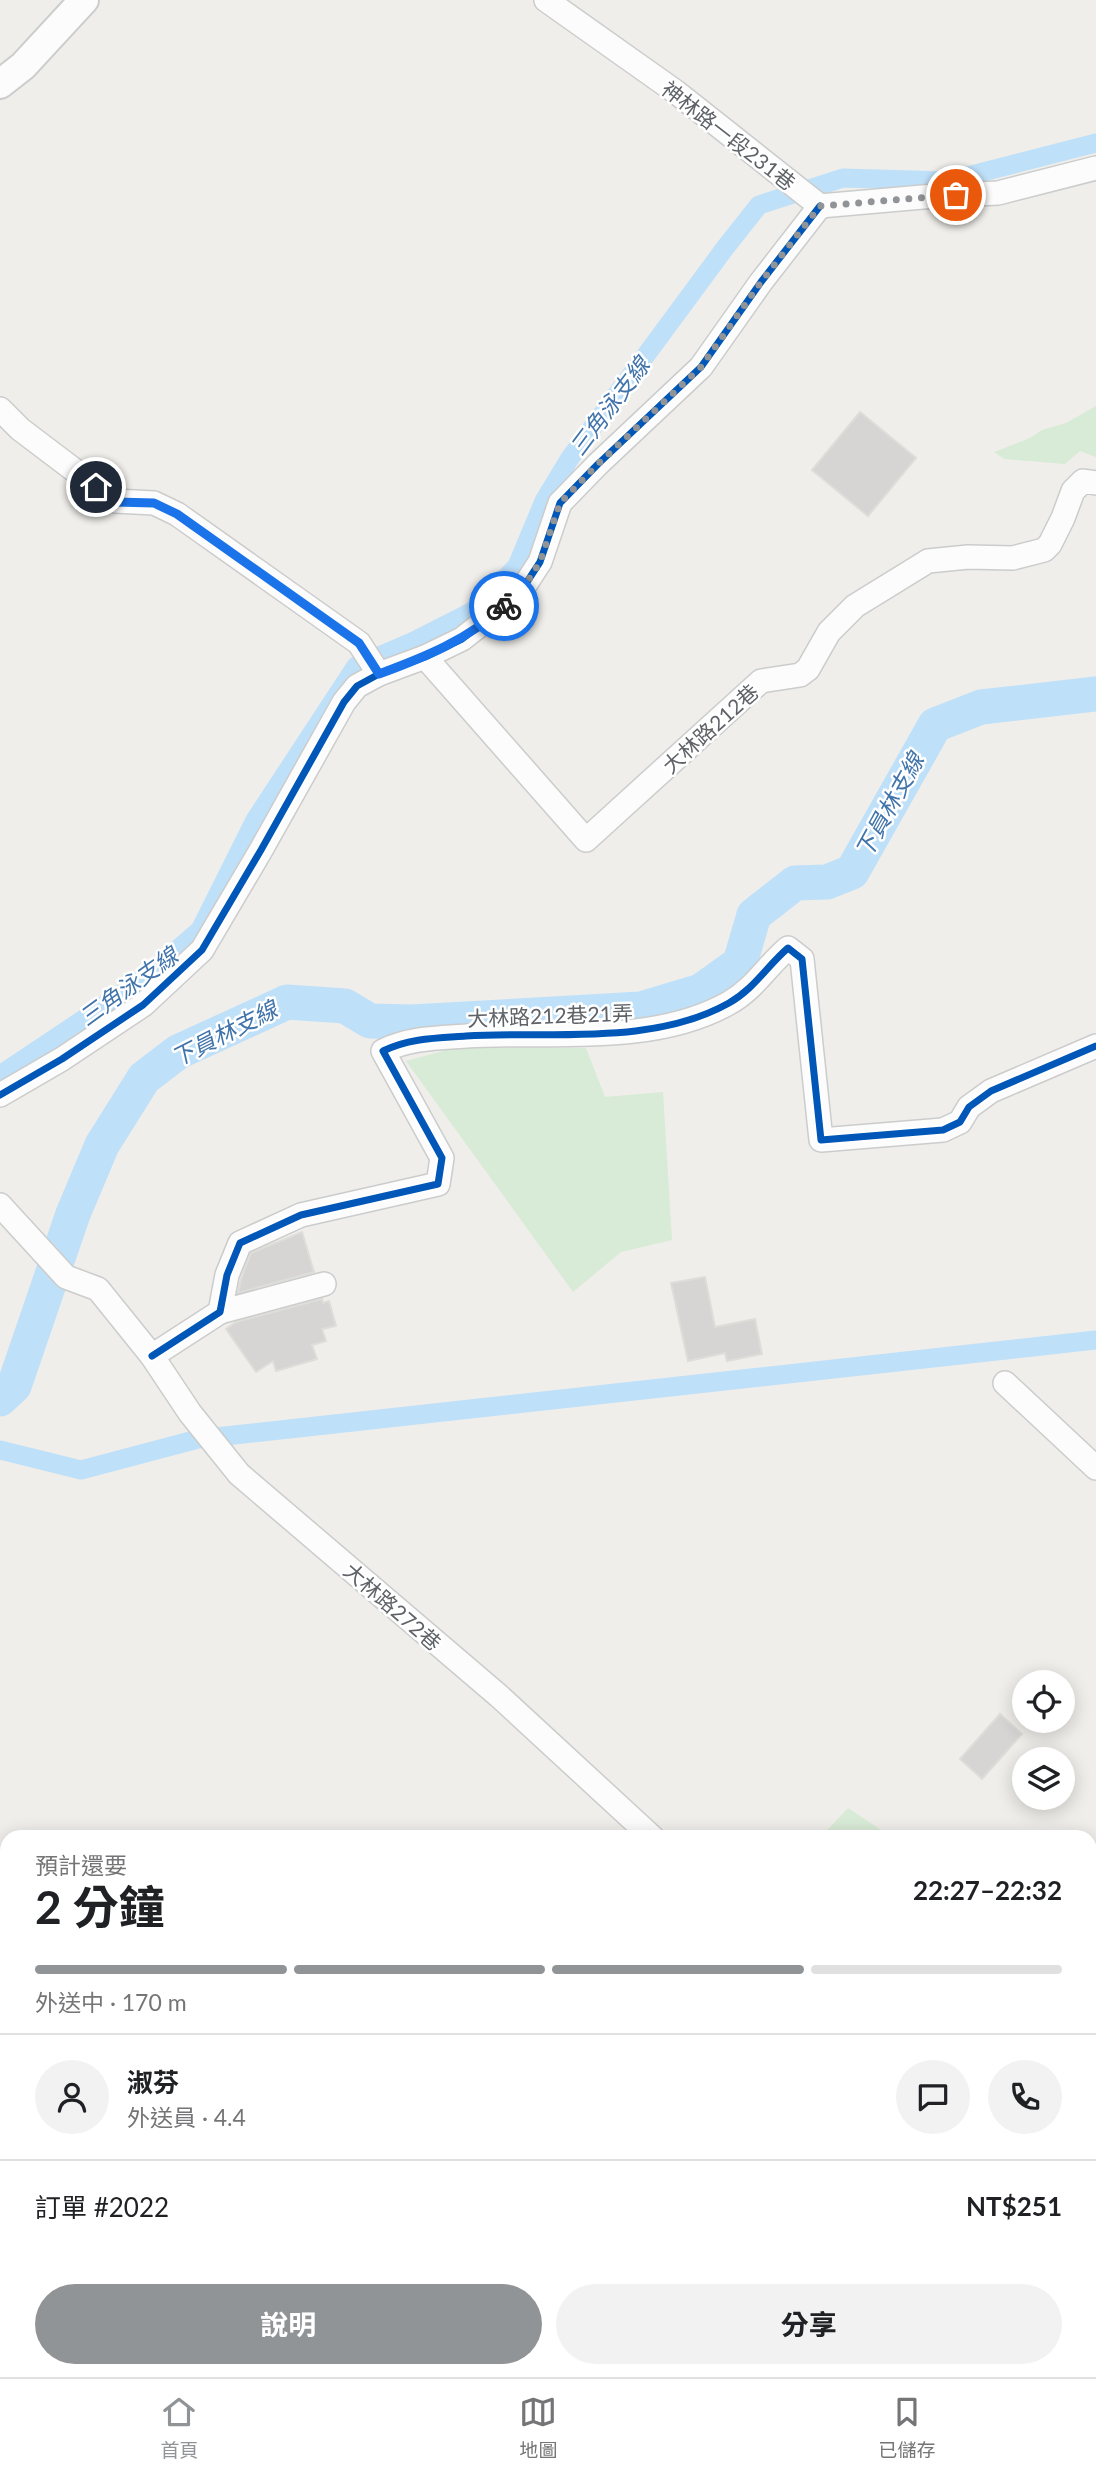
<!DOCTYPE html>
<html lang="zh-TW">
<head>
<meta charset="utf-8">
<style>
  :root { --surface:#fff; --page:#f2f2f2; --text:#202124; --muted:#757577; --line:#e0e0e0; --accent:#919496 }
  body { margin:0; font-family:Lato,"Noto Sans TC",sans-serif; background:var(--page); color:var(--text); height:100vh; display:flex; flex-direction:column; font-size:26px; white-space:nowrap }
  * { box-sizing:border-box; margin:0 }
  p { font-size:23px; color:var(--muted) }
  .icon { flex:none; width:38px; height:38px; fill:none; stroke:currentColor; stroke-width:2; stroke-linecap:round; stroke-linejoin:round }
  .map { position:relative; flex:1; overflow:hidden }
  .panel { position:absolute; left:0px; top:1830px; width:1097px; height:548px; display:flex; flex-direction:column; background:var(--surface); border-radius:21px 21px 0 0; box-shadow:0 4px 18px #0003 }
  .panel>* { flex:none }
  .controls { position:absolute; left:1012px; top:1670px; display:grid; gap:14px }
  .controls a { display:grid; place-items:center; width:63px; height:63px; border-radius:50%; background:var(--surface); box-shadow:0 4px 18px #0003; font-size:35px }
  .pin { position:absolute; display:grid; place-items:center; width:60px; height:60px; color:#fff; margin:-30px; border:4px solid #fff; border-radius:50%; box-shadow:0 2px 7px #0007 }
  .courier { position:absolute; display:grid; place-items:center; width:70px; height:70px; margin:-35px; border:5px solid #1a73e8; border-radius:50%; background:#fff; color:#222; box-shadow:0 2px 9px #0007 }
  .headline em { font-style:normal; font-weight:700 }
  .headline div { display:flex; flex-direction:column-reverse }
  .headline { display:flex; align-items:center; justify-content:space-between; height:119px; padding:0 35px }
  h1 { font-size:46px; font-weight:700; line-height:52px }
  .bar { display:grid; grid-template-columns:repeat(4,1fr); gap:10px 7px; align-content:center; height:84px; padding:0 35px }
  .bar i { height:9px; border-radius:5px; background:var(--line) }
  .bar .selected { background:var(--accent) }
  .bar p { grid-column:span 4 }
  .line { display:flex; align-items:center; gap:18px; padding:0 35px; border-top:2px solid var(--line) }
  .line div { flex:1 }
  .round { display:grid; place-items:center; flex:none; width:74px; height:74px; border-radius:37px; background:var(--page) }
  .button { display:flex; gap:14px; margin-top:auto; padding:14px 35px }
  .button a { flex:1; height:80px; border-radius:42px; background:var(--accent); color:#fff; font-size:28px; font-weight:700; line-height:80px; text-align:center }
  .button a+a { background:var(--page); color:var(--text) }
  .tabs { display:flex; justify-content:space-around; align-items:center; height:98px; border-top:2px solid var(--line); background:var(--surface); font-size:19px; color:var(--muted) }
  .tabs a { display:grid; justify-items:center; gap:4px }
  .tabs .selected { color:var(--accent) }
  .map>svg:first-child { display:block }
  .green { fill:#d8ebd6 }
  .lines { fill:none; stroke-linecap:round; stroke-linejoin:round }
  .stream { stroke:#bfe0f9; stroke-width:6 }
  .canal { stroke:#bfe0f9; stroke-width:19 }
  .river { stroke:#bfe0f9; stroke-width:35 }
  .building { fill:#d6d5d3; stroke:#deddd9; stroke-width:2 }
  .minor-casing { stroke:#cbcccc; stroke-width:26 }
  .tertiary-casing { stroke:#cbcccc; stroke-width:32 }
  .minor { stroke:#fdfcfc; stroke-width:23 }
  .tertiary { stroke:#fdfcfc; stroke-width:28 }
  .cycleway-casing { stroke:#fff; stroke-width:11 }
  .cycleway { stroke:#0057b8; stroke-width:7 }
  .done { stroke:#919496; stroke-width:7; stroke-dasharray:0 12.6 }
  .route { stroke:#1a73e8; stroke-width:9 }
  .labels { text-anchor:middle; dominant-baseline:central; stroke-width:5; stroke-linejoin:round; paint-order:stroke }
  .street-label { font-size:21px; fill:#5f6368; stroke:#fff }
  .water-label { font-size:23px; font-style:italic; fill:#4174aa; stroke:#fff }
</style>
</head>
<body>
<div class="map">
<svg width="1096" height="2377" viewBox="0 0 1096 2377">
  <rect width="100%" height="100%" fill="#efeeea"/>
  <g class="green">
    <polygon points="1096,406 1096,457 1080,451 1065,464 1004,459 994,452 1030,438 1042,430 1066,423"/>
    <polygon points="454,1048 586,1048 605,1097 663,1092 672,1240 621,1252 573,1292 406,1061"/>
    <polygon points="848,1808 887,1834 890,1837 821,1837"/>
  </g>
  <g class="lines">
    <polyline class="stream" points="769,2374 772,2377"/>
    <g class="canal">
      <polyline points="0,1075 142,980 200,930 255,820 356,666 414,641 473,611 517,566 544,501 570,458 725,248 759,205 843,178 948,181 1096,143"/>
      <polyline points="0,1450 81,1470 198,1439 1096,1340"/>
      <polyline points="0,2044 7,2050"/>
      <polyline points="361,2371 367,2377"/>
    </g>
    <polyline class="river" points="0,1399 14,1386 73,1214 102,1145 144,1078 178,1052 287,1002 345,1006 370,1021 411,1022 641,1009 701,991 740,963 754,915 795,883 827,882 852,872 935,725 981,707 1096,694"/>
  </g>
  <g class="building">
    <polygon points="860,412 916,458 868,516 812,470"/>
    <polygon points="302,1232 314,1272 238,1293 241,1279 251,1253"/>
    <polygon points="705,1277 715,1327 755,1319 762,1354 727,1361 725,1353 688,1361 671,1283"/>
    <polygon points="322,1299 323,1303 329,1301 336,1326 322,1329 326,1341 312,1345 317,1359 276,1371 273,1361 256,1372 226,1329 236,1322"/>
    <polygon points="1000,1714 1022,1734 982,1779 960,1759"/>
  </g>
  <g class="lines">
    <g class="minor-casing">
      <g id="minor">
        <polyline points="546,0 676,92 820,206 934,196 998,193 1096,168"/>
        <polyline points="0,409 20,429 115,501 154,503 177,514 359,643 379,674"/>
        <polyline points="425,657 586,840 761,681 800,675 808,669 829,632 855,606 928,561 968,557 1013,558 1044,550 1050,544 1063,518 1073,491 1083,481 1096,483"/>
        <polyline points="0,1095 62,1059 143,1005 202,950 261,850 344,702 357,686 379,674 425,657 462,639 499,610 525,585 540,562 560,503 598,464 701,367 761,282 820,206"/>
        <polyline points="0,1205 66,1277 98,1289 152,1356 190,1413 239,1474 499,1696 653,1838"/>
        <polyline points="220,1312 324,1284"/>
        <path d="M152 1356 220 1312 227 1275 240 1243 301 1215 438 1184 442 1158 383 1051C409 1038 437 1038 466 1036 551 1031 653 1046 729 1003 754 989 767 966 788 948L802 959 821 1140 943 1130 960 1122 969 1107 991 1091 1096 1046"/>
        <polyline points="1005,1383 1096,1468"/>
        <polyline points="0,2021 7,2027"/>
        <polyline points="1090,2236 1096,2241"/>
        <polyline points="384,2371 390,2377"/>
      </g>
    </g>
    <g class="tertiary-casing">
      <g id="tertiary">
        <polyline points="0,84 23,66 84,0"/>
        <polyline points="1090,1997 1096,1991"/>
        <polyline points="748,2377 753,2371"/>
      </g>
    </g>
    <use href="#minor" class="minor"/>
    <use href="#tertiary" class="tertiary"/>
    <g class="cycleway-casing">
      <g id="cycleway">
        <polyline points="0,1095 62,1059 143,1005 202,950 261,850 344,702 357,686 379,674 425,657 462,639 499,610 525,585 540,562 560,503 598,464 701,367 761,282 820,206"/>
        <path d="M152 1356 220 1312 227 1275 240 1243 301 1215 438 1184 442 1158 383 1051C409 1038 437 1038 466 1036 551 1031 653 1046 729 1003 754 989 767 966 788 948L802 959 821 1140 943 1130 960 1122 969 1107 991 1091 1096 1046"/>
      </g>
    </g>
    <use href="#cycleway" class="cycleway"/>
  </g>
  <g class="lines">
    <polyline class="done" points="504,606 525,585 540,562 560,503 598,464 701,367 761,282 820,206 956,195"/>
    <path class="route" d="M96 487 115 502 154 503 177 514 359 643 379 674C425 657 468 640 504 606"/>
  </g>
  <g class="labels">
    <g class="street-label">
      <text transform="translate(729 135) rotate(38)">神林路一段231巷</text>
      <text transform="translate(710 728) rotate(-42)">大林路212巷</text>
      <text transform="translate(550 1015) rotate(-2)">大林路212巷21弄</text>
      <text transform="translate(393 1606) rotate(41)">大林路272巷</text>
    </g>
    <g class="water-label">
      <text transform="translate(609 406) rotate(-53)">三角泳支線</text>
      <text transform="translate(889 805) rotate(-61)">下員林支線</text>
      <text transform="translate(128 986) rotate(-36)">三角泳支線</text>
      <text transform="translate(224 1033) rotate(-27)">下員林支線</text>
    </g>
  </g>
</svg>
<div class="controls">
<a><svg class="icon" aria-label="locate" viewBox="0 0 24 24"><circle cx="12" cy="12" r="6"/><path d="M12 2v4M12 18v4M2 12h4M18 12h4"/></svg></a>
<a><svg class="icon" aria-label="layers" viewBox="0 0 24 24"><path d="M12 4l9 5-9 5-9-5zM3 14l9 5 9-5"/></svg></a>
</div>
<div class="pin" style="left:956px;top:195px;background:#ea580c"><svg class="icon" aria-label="bag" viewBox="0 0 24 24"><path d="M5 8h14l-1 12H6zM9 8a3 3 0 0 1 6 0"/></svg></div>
<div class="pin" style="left:96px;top:487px;background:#1f2937"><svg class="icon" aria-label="home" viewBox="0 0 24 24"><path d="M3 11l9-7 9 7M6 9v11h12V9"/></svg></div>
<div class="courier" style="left:504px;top:606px"><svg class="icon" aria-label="bike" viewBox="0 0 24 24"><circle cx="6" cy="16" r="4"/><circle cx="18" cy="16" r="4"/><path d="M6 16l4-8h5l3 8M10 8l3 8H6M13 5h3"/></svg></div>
<section class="panel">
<div class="headline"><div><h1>2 分鐘</h1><p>預計還要</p></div><em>22:27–22:32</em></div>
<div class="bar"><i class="selected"></i><i class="selected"></i><i class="selected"></i><i></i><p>外送中 · 170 m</p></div>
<div class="line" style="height:126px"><a class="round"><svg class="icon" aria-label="person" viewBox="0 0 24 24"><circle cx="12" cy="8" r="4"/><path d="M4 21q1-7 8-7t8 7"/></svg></a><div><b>淑芬</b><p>外送員 · 4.4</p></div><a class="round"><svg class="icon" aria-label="chat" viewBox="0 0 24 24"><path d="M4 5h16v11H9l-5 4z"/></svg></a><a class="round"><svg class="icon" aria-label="phone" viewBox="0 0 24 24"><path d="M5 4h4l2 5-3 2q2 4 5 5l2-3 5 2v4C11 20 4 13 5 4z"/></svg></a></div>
<div class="line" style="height:91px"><div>訂單 #2022</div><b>NT$251</b></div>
<div class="button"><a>說明</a><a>分享</a></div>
</section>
</div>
<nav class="tabs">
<a class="selected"><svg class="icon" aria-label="home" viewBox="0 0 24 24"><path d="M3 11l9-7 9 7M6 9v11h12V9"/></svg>首頁</a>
<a><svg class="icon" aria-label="map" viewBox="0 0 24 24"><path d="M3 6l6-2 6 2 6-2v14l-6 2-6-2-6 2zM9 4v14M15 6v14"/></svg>地圖</a>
<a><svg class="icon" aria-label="saved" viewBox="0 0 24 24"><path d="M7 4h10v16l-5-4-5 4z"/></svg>已儲存</a>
</nav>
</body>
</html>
